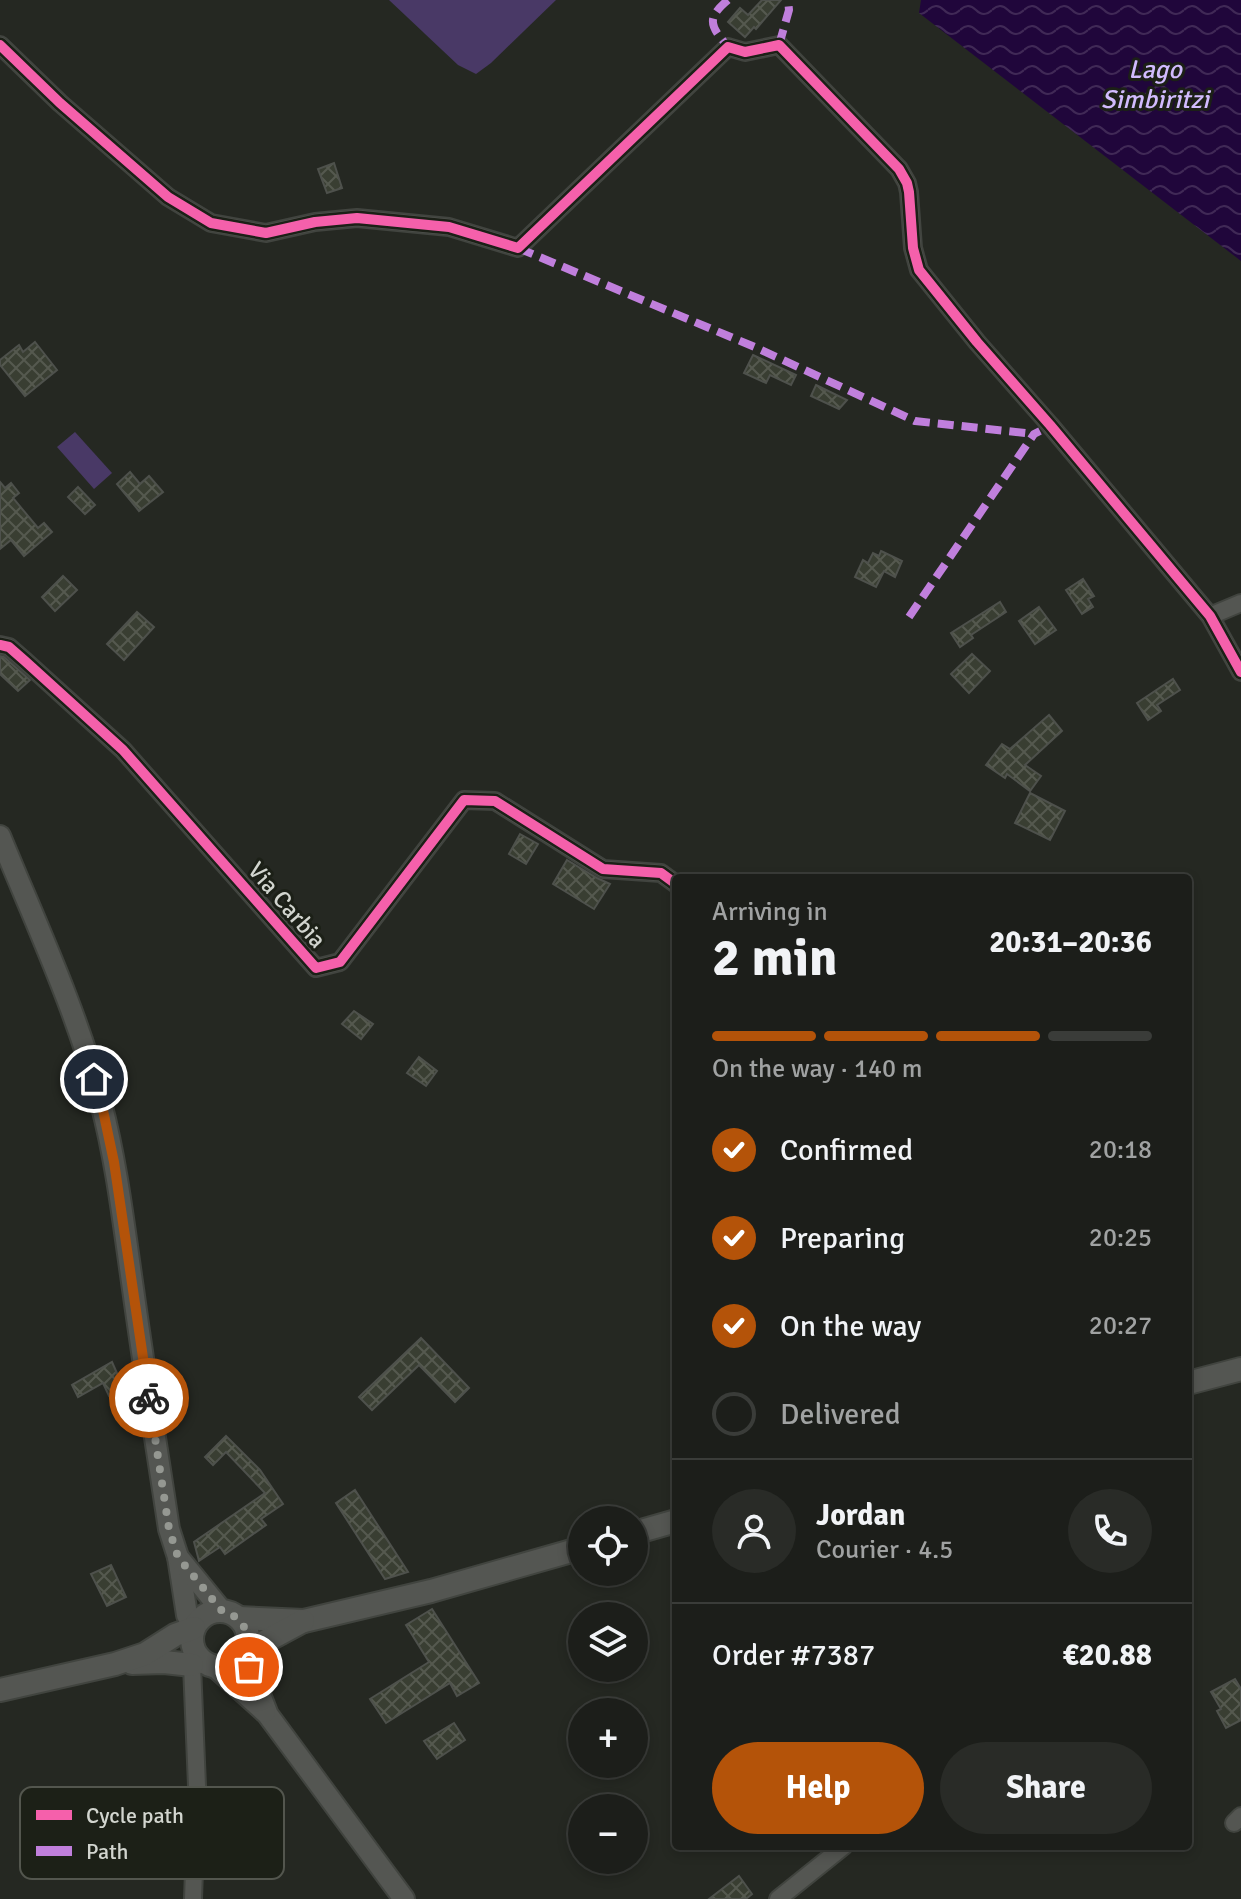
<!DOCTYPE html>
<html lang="en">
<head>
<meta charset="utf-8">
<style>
  :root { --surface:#1c1e1a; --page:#292b27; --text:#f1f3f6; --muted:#a0a2a2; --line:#3a3c39; --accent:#b45309 }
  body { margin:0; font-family:Signika,sans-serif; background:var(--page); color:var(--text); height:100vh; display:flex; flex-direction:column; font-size:30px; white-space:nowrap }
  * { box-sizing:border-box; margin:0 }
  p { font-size:26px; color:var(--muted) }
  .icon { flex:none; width:44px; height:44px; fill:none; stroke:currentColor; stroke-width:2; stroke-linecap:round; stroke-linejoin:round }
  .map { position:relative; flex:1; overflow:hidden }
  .sheet { position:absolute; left:672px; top:874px; width:520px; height:976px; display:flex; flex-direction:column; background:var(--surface); border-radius:8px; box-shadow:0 4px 12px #0003,0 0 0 2px var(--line) }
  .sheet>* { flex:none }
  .fabs { position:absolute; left:568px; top:1506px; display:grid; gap:16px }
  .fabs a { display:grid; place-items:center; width:80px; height:80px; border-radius:50%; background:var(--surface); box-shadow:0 4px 12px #0003,0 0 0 2px var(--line); font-size:40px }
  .pin { position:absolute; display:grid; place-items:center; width:68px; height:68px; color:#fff; margin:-34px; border:4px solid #fff; border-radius:50%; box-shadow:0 2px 8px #0007 }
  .courier { position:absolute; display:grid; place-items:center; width:80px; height:80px; margin:-40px; border:6px solid #b45309; border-radius:50%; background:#fff; color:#222; box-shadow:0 2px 10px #0007 }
  .summary em { font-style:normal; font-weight:800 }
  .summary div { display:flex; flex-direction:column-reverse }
  .summary { display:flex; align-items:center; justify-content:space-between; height:136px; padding:0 40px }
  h1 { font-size:52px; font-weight:800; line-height:60px }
  .bar { display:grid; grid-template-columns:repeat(4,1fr); gap:12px 8px; align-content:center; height:96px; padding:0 40px }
  .bar i { height:10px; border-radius:6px; background:var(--line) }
  .bar .selected { background:var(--accent) }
  .bar p { grid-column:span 4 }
  .line { display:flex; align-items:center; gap:20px; padding:0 40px; border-top:2px solid var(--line) }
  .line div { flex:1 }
  .round { display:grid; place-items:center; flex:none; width:84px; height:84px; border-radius:42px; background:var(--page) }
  ol { padding:0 40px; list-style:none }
  li { display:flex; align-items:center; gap:24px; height:88px }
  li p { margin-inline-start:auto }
  li .icon { padding:8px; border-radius:50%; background:var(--accent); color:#fff; stroke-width:4 }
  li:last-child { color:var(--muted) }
  li i { width:44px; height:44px; border:4px solid var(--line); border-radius:50% }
  .button { display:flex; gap:16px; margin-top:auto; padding:16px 40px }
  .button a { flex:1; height:92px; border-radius:48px; background:var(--accent); color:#fff; font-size:32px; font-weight:800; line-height:92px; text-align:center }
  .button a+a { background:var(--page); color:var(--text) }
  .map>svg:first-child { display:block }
  .grass { fill:#493966 }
  .water { fill:url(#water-waves) }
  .building { fill:url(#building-cross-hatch); stroke:#4e514c; stroke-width:2 }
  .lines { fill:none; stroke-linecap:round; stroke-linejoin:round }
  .minor-casing { stroke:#41443f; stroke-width:20 }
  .tertiary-casing { stroke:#41443f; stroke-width:24 }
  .secondary-casing { stroke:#41443f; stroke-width:26 }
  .minor { stroke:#545652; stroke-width:16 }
  .tertiary { stroke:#545652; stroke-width:20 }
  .secondary { stroke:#545652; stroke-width:22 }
  .quiet { stroke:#c07fdc; stroke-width:8; stroke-dasharray:16 8; stroke-linecap:butt }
  .cycleway-casing { stroke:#1c2017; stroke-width:15 }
  .cycleway { stroke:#f560ab; stroke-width:10 }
  .done { stroke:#959892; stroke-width:8; stroke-dasharray:0 14.4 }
  .route { stroke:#b45309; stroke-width:10 }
  .labels { text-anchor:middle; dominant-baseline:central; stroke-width:6; stroke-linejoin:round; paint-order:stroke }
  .street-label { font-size:24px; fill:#d2d5cf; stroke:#1c2017 }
  .water-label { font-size:26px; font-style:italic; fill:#d1bbfe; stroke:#1c2017 }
  .key { fill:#1c2017; stroke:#53564e; stroke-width:2 }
  .key-label { font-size:22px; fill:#d2d5cf }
</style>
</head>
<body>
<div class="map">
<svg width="1241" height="1899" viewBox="0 0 1241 1899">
  <defs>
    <pattern id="water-waves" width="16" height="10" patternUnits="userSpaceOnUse" patternTransform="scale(2)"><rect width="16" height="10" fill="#20063b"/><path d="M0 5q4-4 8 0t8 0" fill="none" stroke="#402956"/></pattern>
    <pattern id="building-cross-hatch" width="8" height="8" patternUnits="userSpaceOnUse" patternTransform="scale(2)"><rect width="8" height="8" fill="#393e32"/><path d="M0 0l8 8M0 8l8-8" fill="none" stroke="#55594f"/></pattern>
  </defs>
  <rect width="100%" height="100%" fill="#252822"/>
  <g class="grass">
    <polygon points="389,0 556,0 491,63 476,74 458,65"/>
    <polygon points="75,432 112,473 94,489 57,447"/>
  </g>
  <polygon class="water" points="921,0 1241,0 1241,261 919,13"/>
  <g class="building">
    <polygon points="762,0 781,0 756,29 754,27 745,37 728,22 740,8 748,15"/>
    <polygon points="334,163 342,188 327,193 318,169"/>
    <polygon points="35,342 57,370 25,396 0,365 0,360 19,345 23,352"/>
    <polygon points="753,355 796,375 791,385 770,375 766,383 744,373"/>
    <polygon points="816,385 847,400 839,409 811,396"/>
    <polygon points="130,472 140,484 149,476 163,492 139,511 117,484"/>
    <polygon points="0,482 5,488 11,483 19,493 13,498 38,528 44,523 52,532 24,556 11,540 0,549"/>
    <polygon points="78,487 95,505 85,514 68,497"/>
    <polygon points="881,551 902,561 895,577 884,571 876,587 855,577 863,560 868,563 873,553 879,556"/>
    <polygon points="63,576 77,590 55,611 42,597"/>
    <polygon points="1083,579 1094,596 1088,599 1093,607 1082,614 1066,590"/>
    <polygon points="1000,602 1006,612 971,635 973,638 960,647 951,633"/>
    <polygon points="1039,607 1056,630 1035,644 1019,621"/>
    <polygon points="137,612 154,627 124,660 107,644"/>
    <polygon points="972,654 990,671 969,693 951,674"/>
    <polygon points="0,656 4,657 30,680 18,691 0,674"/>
    <polygon points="1173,679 1180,690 1157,705 1161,711 1148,720 1137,703"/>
    <polygon points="1049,715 1062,731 1025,765 1041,776 1030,791 1007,774 1005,778 986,765 1002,744 1010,749"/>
    <polygon points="1030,793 1065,811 1050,840 1015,823"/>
    <polygon points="520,834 538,844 526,864 509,854"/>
    <polygon points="567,860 597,878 610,884 594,909 553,884"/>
    <polygon points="354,1011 373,1024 361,1039 342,1024"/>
    <polygon points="419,1057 437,1071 426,1086 407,1073"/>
    <polygon points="421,1338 469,1388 455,1402 419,1365 372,1410 359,1397"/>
    <polygon points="112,1362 124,1389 109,1396 103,1383 78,1397 72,1385"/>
    <polygon points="226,1436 260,1470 283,1504 261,1519 266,1525 225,1554 220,1547 199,1561 194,1542 265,1493 226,1452 213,1465 205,1457"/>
    <polygon points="355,1490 408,1572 385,1579 336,1503"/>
    <polygon points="111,1565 126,1597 107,1606 91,1574"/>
    <polygon points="432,1609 479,1683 457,1696 450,1683 386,1723 370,1699 429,1662 406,1625"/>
    <polygon points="1235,1679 1241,1689 1241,1720 1226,1728 1217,1711 1221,1709 1211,1692"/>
    <polygon points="454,1723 465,1740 437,1759 424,1741"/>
    <polygon points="739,1876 752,1894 746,1899 709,1899"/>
  </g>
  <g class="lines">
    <g class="minor-casing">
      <g id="minor">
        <polyline points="0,45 60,103 168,197 211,223 266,233 315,222 357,218 449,227 518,248 728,47 745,52 779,45 899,169 907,183 909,192 913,248 919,270 977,342 1050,425 1210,616 1241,672"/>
        <polyline points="1210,616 1241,603"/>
        <polyline points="0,645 9,647 25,661 123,750 316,968 340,962 464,800 495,801 603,869 661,873 676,884"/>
        <polyline points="1234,1823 1241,1816"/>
        <polyline points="193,1899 197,1786 192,1665 200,1665"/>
        <polyline points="778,1899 844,1846"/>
      </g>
    </g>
    <g class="tertiary-casing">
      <g id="tertiary">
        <path d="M0 836C36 924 77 1011 101 1103 117 1164 124 1227 133 1289 144 1369 157 1449 169 1529L178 1557 187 1615 194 1628"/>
        <polyline points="178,1557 222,1611"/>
        <polyline points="244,1653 268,1715 404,1899"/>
        <polyline points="215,1667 265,1712"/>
      </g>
    </g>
    <g class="secondary-casing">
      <g id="secondary">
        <polyline points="1188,1383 1241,1369"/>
        <polyline points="634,1533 676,1521"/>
        <circle cx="220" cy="1639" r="28"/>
        <polyline points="239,1618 304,1621 431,1591 582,1548"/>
        <polyline points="244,1653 303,1621"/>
        <polyline points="132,1663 164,1662 192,1665"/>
        <polyline points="0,1690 115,1664 145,1654 175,1635 194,1628"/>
      </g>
    </g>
    <use href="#minor" class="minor"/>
    <use href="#tertiary" class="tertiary"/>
    <use href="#secondary" class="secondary"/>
    <g class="quiet">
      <path d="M728 0C704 20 712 27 728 47"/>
      <polyline points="779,45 789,10 788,0"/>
      <polyline points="518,248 757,348 915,421 1034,434"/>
      <polyline points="909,617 1034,434 1040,431"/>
    </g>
    <g class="cycleway-casing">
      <g id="cycleway">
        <polyline points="0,45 60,103 168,197 211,223 266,233 315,222 357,218 449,227 518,248 728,47 745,52 779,45 899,169 907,183 909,192 913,248 919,270 977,342 1050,425 1210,616 1241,672"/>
        <polyline points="0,645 9,647 25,661 123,750 316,968 340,962 464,800 495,801 603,869 661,873 676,884"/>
      </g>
    </g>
    <use href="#cycleway" class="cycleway"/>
  </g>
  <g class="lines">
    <path class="done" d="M149 1398 169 1529 178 1557 222 1611C243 1617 252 1633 244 1653L249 1667"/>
    <polyline class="route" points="94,1079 101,1101 114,1162 149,1398"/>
  </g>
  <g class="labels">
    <g class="street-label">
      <text transform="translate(287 905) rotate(49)">Via Carbia</text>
    </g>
    <g class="water-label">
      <text x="1155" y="70">Lago<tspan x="1155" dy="30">Simbiritzi</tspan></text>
    </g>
  </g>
  <rect x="20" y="1787" width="264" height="92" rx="12" class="key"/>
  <rect x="36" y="1810" width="36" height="10" fill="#f560ab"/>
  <rect x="36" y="1846" width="36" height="10" fill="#c07fdc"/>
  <g class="key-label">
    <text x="86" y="1823">Cycle path</text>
    <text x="86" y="1859">Path</text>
  </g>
</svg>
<div class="fabs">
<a><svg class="icon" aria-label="locate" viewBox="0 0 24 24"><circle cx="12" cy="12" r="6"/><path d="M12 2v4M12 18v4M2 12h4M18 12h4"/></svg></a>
<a><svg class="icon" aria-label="layers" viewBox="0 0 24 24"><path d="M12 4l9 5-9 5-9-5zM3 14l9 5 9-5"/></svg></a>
<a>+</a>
<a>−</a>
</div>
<div class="pin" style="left:249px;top:1667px;background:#ea580c"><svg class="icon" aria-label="bag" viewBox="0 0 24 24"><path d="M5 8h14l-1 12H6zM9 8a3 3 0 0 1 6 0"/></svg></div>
<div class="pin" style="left:94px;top:1079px;background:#1f2937"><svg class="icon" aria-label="home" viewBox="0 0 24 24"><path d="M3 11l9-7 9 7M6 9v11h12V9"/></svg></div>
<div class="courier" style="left:149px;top:1398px"><svg class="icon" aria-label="bike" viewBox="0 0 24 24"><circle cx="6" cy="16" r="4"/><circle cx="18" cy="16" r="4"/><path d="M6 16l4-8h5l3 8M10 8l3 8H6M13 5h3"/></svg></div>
<section class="sheet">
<div class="summary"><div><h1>2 min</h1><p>Arriving in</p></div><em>20:31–20:36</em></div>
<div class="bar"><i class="selected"></i><i class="selected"></i><i class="selected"></i><i></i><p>On the way · 140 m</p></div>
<ol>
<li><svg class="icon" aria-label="check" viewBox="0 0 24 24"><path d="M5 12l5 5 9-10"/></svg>Confirmed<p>20:18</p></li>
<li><svg class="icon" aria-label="check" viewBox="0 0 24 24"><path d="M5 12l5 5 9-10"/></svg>Preparing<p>20:25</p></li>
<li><svg class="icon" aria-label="check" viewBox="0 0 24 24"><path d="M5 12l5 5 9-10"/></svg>On the way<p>20:27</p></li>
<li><i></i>Delivered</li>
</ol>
<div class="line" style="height:144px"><a class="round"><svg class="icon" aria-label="person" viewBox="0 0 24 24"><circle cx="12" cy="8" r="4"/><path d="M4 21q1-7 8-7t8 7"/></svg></a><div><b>Jordan</b><p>Courier · 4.5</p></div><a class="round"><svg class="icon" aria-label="phone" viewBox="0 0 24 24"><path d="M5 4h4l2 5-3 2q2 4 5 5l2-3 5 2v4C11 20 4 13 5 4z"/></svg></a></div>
<div class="line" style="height:104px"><div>Order #7387</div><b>€20.88</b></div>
<div class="button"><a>Help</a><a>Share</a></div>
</section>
</div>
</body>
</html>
